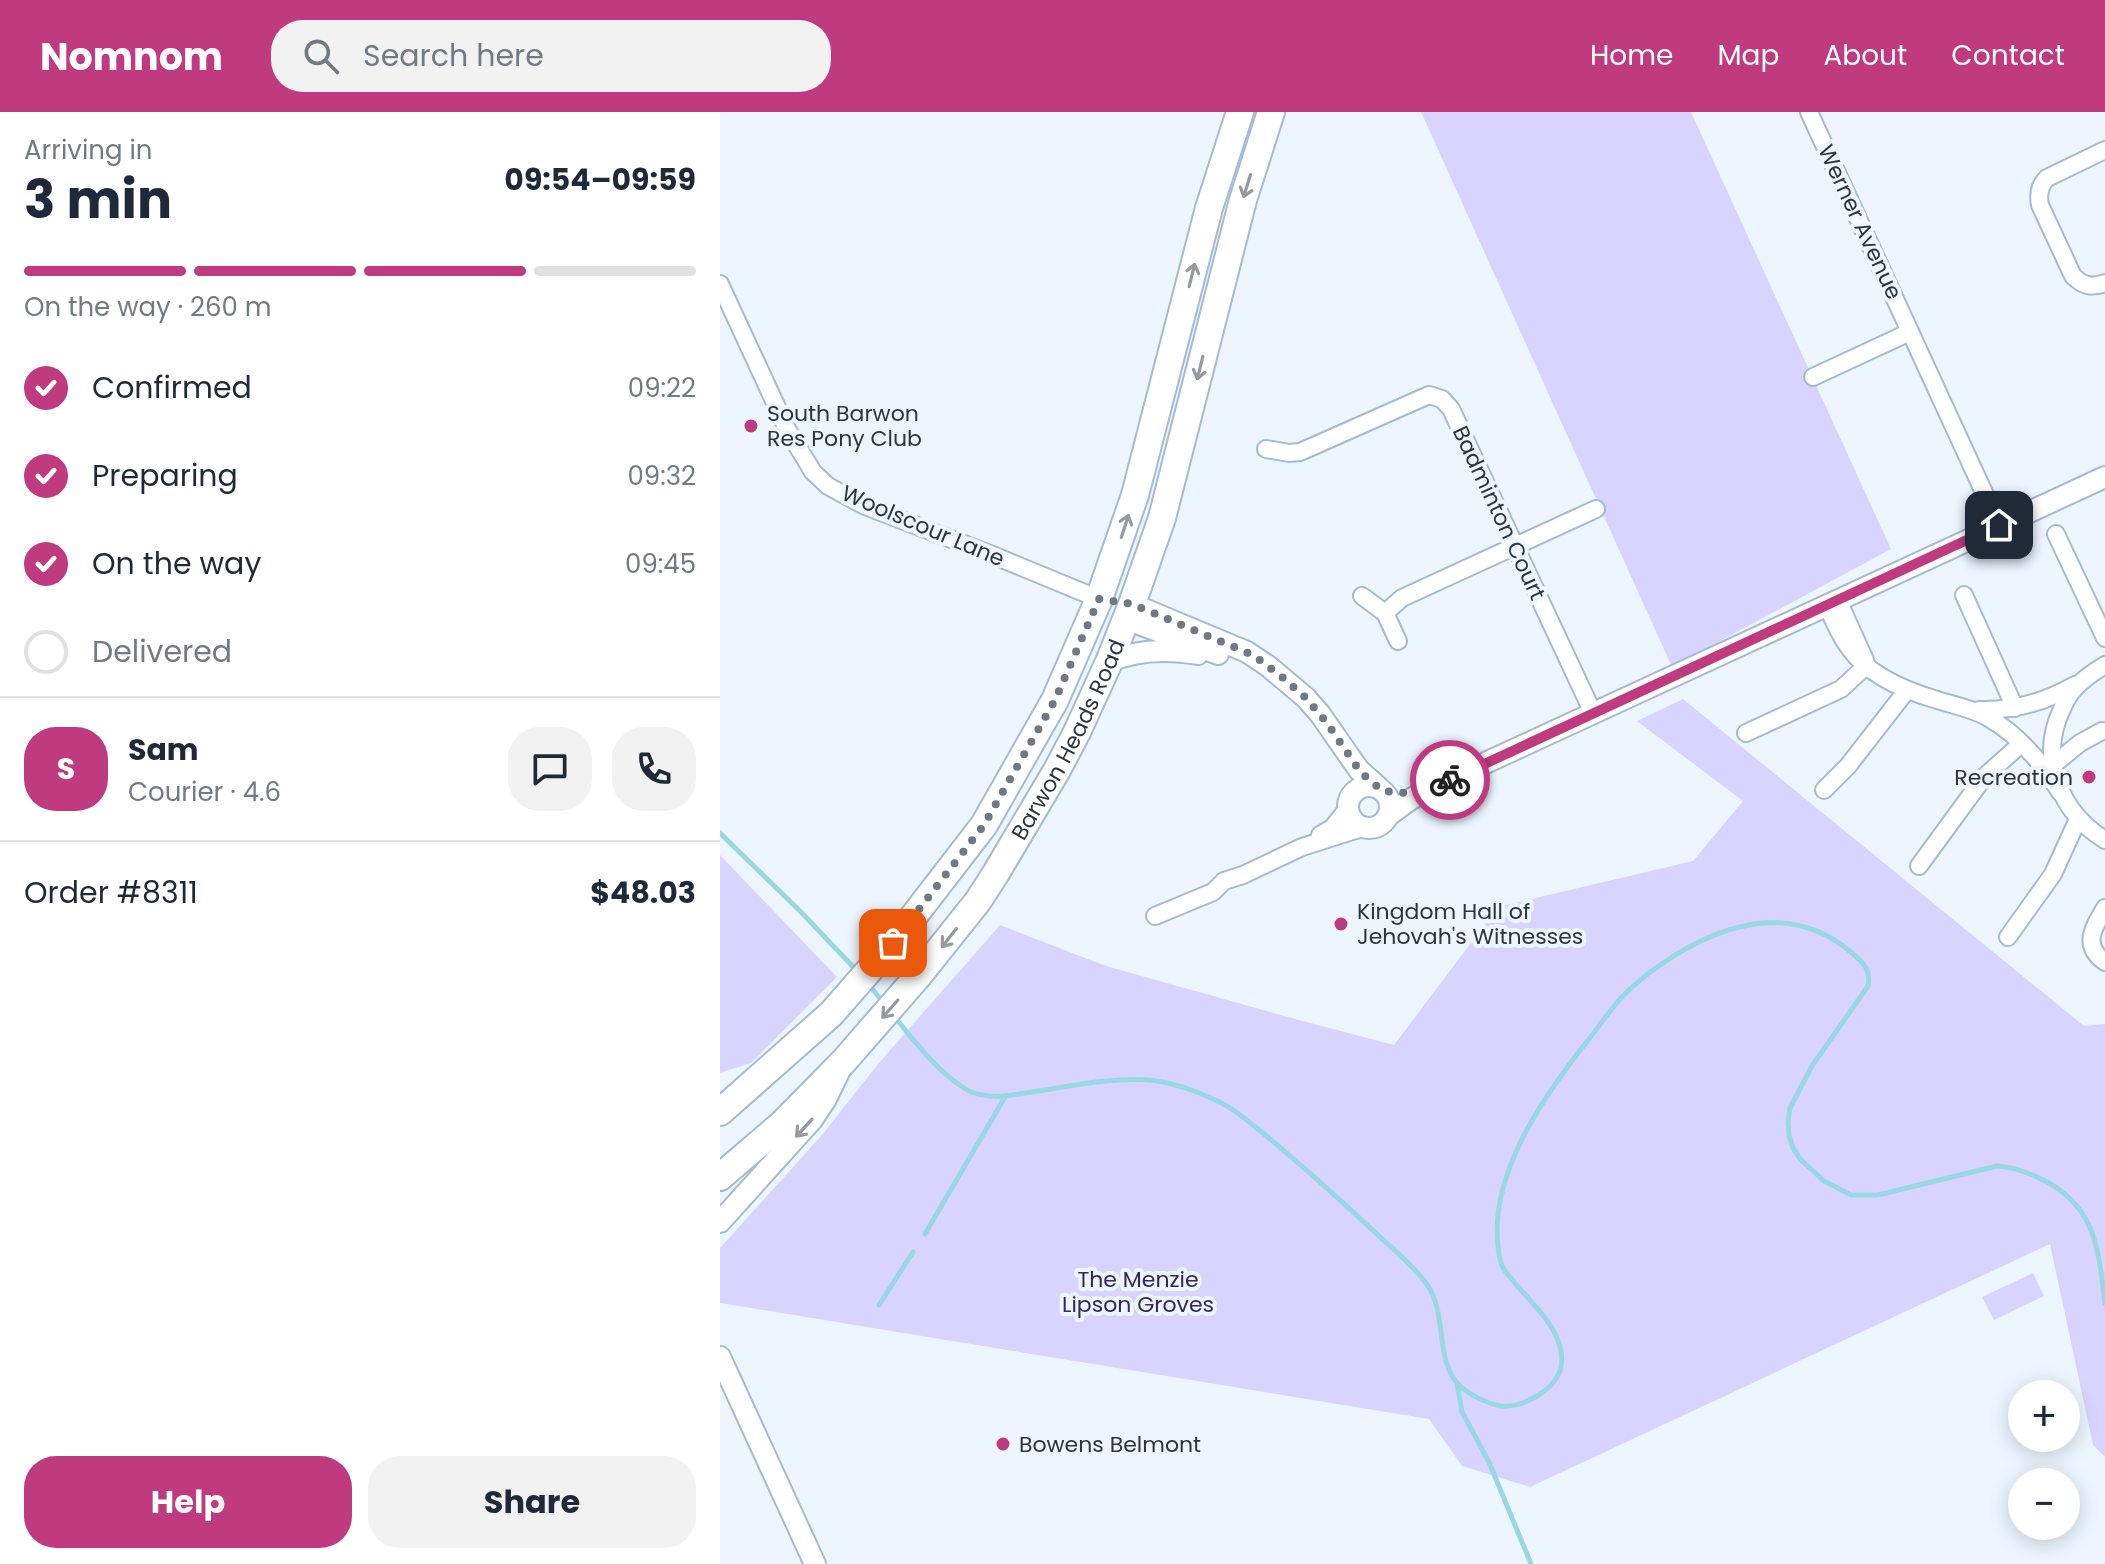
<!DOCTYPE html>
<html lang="en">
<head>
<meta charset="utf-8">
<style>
  :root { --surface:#fff; --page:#f2f2f3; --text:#1f2937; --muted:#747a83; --line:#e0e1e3; --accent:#bf3a7e }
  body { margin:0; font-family:Poppins,sans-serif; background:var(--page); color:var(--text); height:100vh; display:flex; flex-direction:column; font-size:30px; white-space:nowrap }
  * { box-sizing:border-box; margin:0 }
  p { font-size:26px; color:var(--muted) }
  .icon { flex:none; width:44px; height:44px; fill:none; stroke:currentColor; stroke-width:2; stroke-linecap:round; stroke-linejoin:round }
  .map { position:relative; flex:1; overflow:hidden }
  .sheet { display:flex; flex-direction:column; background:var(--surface); width:720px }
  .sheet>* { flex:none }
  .buttons { position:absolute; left:1288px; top:1268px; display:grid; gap:16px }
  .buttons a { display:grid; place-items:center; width:72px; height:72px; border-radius:50%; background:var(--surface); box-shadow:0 4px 20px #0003; font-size:40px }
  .pin { position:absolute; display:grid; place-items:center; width:68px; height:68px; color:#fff; margin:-34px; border-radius:16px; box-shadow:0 4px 12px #0006 }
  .courier { position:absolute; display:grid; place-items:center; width:80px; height:80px; margin:-40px; border:6px solid #bf3a7e; border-radius:50%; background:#fff; color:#222; box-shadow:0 2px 10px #0007 }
  .headline em { font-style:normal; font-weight:700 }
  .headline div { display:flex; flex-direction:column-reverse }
  .headline { display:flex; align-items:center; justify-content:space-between; height:136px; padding:0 24px }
  h1 { font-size:52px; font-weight:700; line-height:60px }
  .bar { display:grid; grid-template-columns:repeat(4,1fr); gap:12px 8px; align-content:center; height:96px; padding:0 24px }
  .bar i { height:10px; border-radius:6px; background:var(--line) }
  .bar .active { background:var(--accent) }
  .bar p { grid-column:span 4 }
  .line { display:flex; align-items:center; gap:20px; padding:0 24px; border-top:2px solid var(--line) }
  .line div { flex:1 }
  .round { display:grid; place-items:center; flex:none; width:84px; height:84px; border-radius:32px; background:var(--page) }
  ol { padding:0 24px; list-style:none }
  li { display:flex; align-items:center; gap:24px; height:88px }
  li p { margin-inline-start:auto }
  li .icon { padding:8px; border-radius:50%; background:var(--accent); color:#fff; stroke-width:4 }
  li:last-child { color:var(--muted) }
  li i { width:44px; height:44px; border:4px solid var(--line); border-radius:50% }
  .primary-button { display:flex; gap:16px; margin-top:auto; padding:16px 24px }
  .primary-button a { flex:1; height:92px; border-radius:32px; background:var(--accent); color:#fff; font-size:32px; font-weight:700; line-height:92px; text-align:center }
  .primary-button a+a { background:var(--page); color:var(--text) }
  header { display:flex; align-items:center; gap:48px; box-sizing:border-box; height:112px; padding:0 40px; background:var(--accent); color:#fff }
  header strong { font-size:38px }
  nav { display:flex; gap:44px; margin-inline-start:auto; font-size:28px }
  .search { width:560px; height:72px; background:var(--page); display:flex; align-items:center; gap:20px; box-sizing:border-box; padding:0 28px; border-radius:32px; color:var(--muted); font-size:30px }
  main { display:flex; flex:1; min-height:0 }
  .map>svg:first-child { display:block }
  .green { fill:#d9d4ff }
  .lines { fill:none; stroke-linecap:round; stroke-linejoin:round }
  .stream { stroke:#98d8e2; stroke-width:5 }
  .minor-casing { stroke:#a6bad0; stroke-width:20 }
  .tertiary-casing { stroke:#a6bad0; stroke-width:24 }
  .primary-casing { stroke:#a6bad0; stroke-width:30 }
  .minor { stroke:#fff; stroke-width:16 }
  .tertiary { stroke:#fff; stroke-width:20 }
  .primary { stroke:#fff; stroke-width:26 }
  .oneway { stroke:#969a9e }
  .done { stroke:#707982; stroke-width:8; stroke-dasharray:0 14.4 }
  .route { stroke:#bf3a7e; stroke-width:10 }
  .poi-dot { fill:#bf3a7e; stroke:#edf6ff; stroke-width:3 }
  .labels { text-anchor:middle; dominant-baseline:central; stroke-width:8; stroke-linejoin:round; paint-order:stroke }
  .street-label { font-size:22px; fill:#2d353e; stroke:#edf6ff }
  .poi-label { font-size:22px; fill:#2d353e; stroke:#edf6ff; text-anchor:start }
  .park-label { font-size:22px; fill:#342760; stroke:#edf6ff }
</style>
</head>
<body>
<header>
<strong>Nomnom</strong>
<div class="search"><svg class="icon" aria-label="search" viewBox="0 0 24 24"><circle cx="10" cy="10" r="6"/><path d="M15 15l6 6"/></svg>Search here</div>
<nav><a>Home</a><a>Map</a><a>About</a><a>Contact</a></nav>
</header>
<main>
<section class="sheet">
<div class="headline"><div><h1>3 min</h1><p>Arriving in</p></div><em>09:54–09:59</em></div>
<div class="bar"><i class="active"></i><i class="active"></i><i class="active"></i><i></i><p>On the way · 260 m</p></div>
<ol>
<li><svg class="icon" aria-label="check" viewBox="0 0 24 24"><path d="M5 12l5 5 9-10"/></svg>Confirmed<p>09:22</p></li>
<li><svg class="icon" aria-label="check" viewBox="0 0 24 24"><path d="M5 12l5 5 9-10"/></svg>Preparing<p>09:32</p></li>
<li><svg class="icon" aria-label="check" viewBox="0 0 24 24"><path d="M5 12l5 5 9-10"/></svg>On the way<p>09:45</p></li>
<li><i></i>Delivered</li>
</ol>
<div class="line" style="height:144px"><b class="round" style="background:var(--accent);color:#fff">S</b><div><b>Sam</b><p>Courier · 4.6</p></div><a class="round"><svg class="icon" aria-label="chat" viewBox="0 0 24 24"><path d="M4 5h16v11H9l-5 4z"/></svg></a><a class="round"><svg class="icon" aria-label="phone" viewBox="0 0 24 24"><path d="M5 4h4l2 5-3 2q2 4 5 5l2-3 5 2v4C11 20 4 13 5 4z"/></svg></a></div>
<div class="line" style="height:104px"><div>Order #8311</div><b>$48.03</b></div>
<div class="primary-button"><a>Help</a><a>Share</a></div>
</section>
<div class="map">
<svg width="1385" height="1452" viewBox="0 0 1385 1452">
  <rect width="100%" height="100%" fill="#edf6ff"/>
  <g class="green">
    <polygon points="701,0 971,0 1171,437 952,555"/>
    <polygon points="963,587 1364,914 1385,912 1385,1345 1373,1333 1330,1132 810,1375 742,1354 709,1307 0,1191 0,1136 102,1023 158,952 280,813 386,854 579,908 674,933 778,795 973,749 1023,689 917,609"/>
    <polygon points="0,743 117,865 31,951 0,961"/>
    <polygon points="1313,1161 1324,1184 1274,1208 1262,1185"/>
  </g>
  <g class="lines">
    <g class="stream">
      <polyline points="0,721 81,800 137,859"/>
      <polyline points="149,873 163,890"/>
      <path d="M174 904C192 927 227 971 254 981 275 988 297 982 318 979 351 974 396 965 429 968 455 970 498 986 519 1002 567 1039 613 1081 658 1123 674 1138 696 1156 708 1174 727 1202 715 1249 739 1273 748 1282 768 1292 781 1294 802 1296 833 1279 840 1259 850 1224 814 1194 794 1170 789 1164 783 1158 781 1151 761 1072 822 986 869 927 880 913 891 896 904 883 923 863 957 840 983 828 1035 804 1087 802 1132 841 1144 851 1151 858 1148 874L1092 954 1070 996 1068 1010 1069 1023 1073 1036 1081 1048 1104 1069 1131 1083H1158L1277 1054C1293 1055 1305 1059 1319 1066 1376 1092 1378 1136 1385 1191"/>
      <polyline points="205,1122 285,985"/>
      <polyline points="159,1193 193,1140"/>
      <polyline points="737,1272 742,1300 769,1350 811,1452"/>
    </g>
    <g class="minor-casing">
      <g id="minor">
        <polyline points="1089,0 1279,413"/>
        <path d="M1385 38 1327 66C1319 74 1318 83 1320 93L1353 164C1363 174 1372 176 1385 171"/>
        <polyline points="0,172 67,317 93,360 108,374 145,394 270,442 379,487"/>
        <polyline points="1093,265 1190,220"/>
        <polyline points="546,337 569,341 580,340 709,283 722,287 731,297 873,601"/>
        <polyline points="1336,422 1385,526"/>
        <polyline points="1244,483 1295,596"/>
        <polyline points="642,484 665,501 678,529"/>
        <polyline points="1118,488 1145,548"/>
        <path d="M1107 493C1113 508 1120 524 1130 537 1149 563 1184 578 1214 587 1232 593 1251 596 1267 605 1298 622 1322 651 1340 680"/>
        <polyline points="665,501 682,486 876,397"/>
        <path d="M1385 553C1375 559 1363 567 1355 576 1349 582 1345 590 1342 597 1318 647 1340 700 1385 728"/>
        <path d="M1259 598C1293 599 1325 590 1355 573"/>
        <polyline points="1026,621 1121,577 1147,553"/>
        <polyline points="1333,653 1360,631 1382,619"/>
        <polyline points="1104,678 1128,654 1187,578"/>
        <polyline points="600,723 612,716 628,696"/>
        <polyline points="1199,754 1264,665 1301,632"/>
        <path d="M1385 796C1374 815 1361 833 1385 850"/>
        <polyline points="435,804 493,780 504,769 523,763 582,735 645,715"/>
        <polyline points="1288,825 1333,762 1358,707"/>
      </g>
    </g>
    <g class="tertiary-casing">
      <g id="tertiary">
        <polyline points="412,492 527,540 548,554 586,586 600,602 639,658 658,675"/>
        <polyline points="406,507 498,542"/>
        <path d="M389 550C417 537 448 537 478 542"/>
        <circle cx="649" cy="695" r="21"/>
        <polyline points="669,703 691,687 709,677 1385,365"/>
        <polyline points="0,1110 92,1008 106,987 119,960"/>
        <polyline points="0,1245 95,1452"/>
      </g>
    </g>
    <g class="primary-casing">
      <g id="primary">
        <polyline points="0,1000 111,902 173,831 264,713 335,588 379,487 415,383 489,96 520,0"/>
        <path id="s1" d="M0 1065 62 1012 124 949 199 863 258 789 276 761 337 658 357 620 389 550 412 492 442 406 523 88 551 0"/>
      </g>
    </g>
    <use href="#minor" class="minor"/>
    <use href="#tertiary" class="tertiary"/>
    <use href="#primary" class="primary"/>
  </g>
  <defs><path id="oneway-shaft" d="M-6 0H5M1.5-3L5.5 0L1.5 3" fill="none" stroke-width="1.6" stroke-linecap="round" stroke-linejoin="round" transform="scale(2)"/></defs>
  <g class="oneway">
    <use href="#oneway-shaft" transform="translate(527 74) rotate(107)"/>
    <use href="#oneway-shaft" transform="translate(472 163) rotate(-76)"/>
    <use href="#oneway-shaft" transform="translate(480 256) rotate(104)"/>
    <use href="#oneway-shaft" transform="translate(405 414) rotate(-72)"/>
    <use href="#oneway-shaft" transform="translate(229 826) rotate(128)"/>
    <use href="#oneway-shaft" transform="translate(170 897) rotate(131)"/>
    <use href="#oneway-shaft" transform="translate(84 1016) rotate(132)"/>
  </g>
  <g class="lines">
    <polyline class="done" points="173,831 264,713 335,588 379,487 412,492 533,543 561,564 586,586 607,611 639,658 648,667 663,679 685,681 709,677 730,668"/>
    <polyline class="route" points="730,668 1279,413"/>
  </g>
  <g class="poi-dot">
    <circle cx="31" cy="314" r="8"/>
    <circle cx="1369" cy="665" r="8"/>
    <circle cx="621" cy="812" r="8"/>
    <circle cx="283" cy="1332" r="8"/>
  </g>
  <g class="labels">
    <g class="street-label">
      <text transform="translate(1140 110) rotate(65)">Werner Avenue</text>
      <text transform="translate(779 401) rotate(65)">Badminton Court</text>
      <text transform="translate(203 414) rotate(23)">Woolscour Lane</text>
      <text stroke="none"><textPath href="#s1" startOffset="564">Barwon Heads Road</textPath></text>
    </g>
    <g class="poi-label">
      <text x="47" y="301">South Barwon<tspan x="47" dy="25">Res Pony Club</tspan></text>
      <text x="1353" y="665" text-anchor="end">Recreation</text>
      <text x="637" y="799">Kingdom Hall of<tspan x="637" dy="25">Jehovah's Witnesses</tspan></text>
      <text x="299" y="1332">Bowens Belmont</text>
    </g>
    <g class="park-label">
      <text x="418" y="1167">The Menzie<tspan x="418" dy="25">Lipson Groves</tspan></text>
    </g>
  </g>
</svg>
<div class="buttons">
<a>+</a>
<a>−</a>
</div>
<div class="pin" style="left:173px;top:831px;background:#ea580c"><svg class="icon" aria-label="bag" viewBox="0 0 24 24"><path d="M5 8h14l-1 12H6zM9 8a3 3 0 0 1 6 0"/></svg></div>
<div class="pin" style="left:1279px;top:413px;background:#1f2937"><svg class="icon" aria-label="home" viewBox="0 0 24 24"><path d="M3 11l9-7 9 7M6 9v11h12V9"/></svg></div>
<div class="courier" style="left:730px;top:668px"><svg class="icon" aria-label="bike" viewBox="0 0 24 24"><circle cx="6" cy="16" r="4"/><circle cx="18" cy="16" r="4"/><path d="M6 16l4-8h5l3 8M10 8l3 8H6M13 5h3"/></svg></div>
</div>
</main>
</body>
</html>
